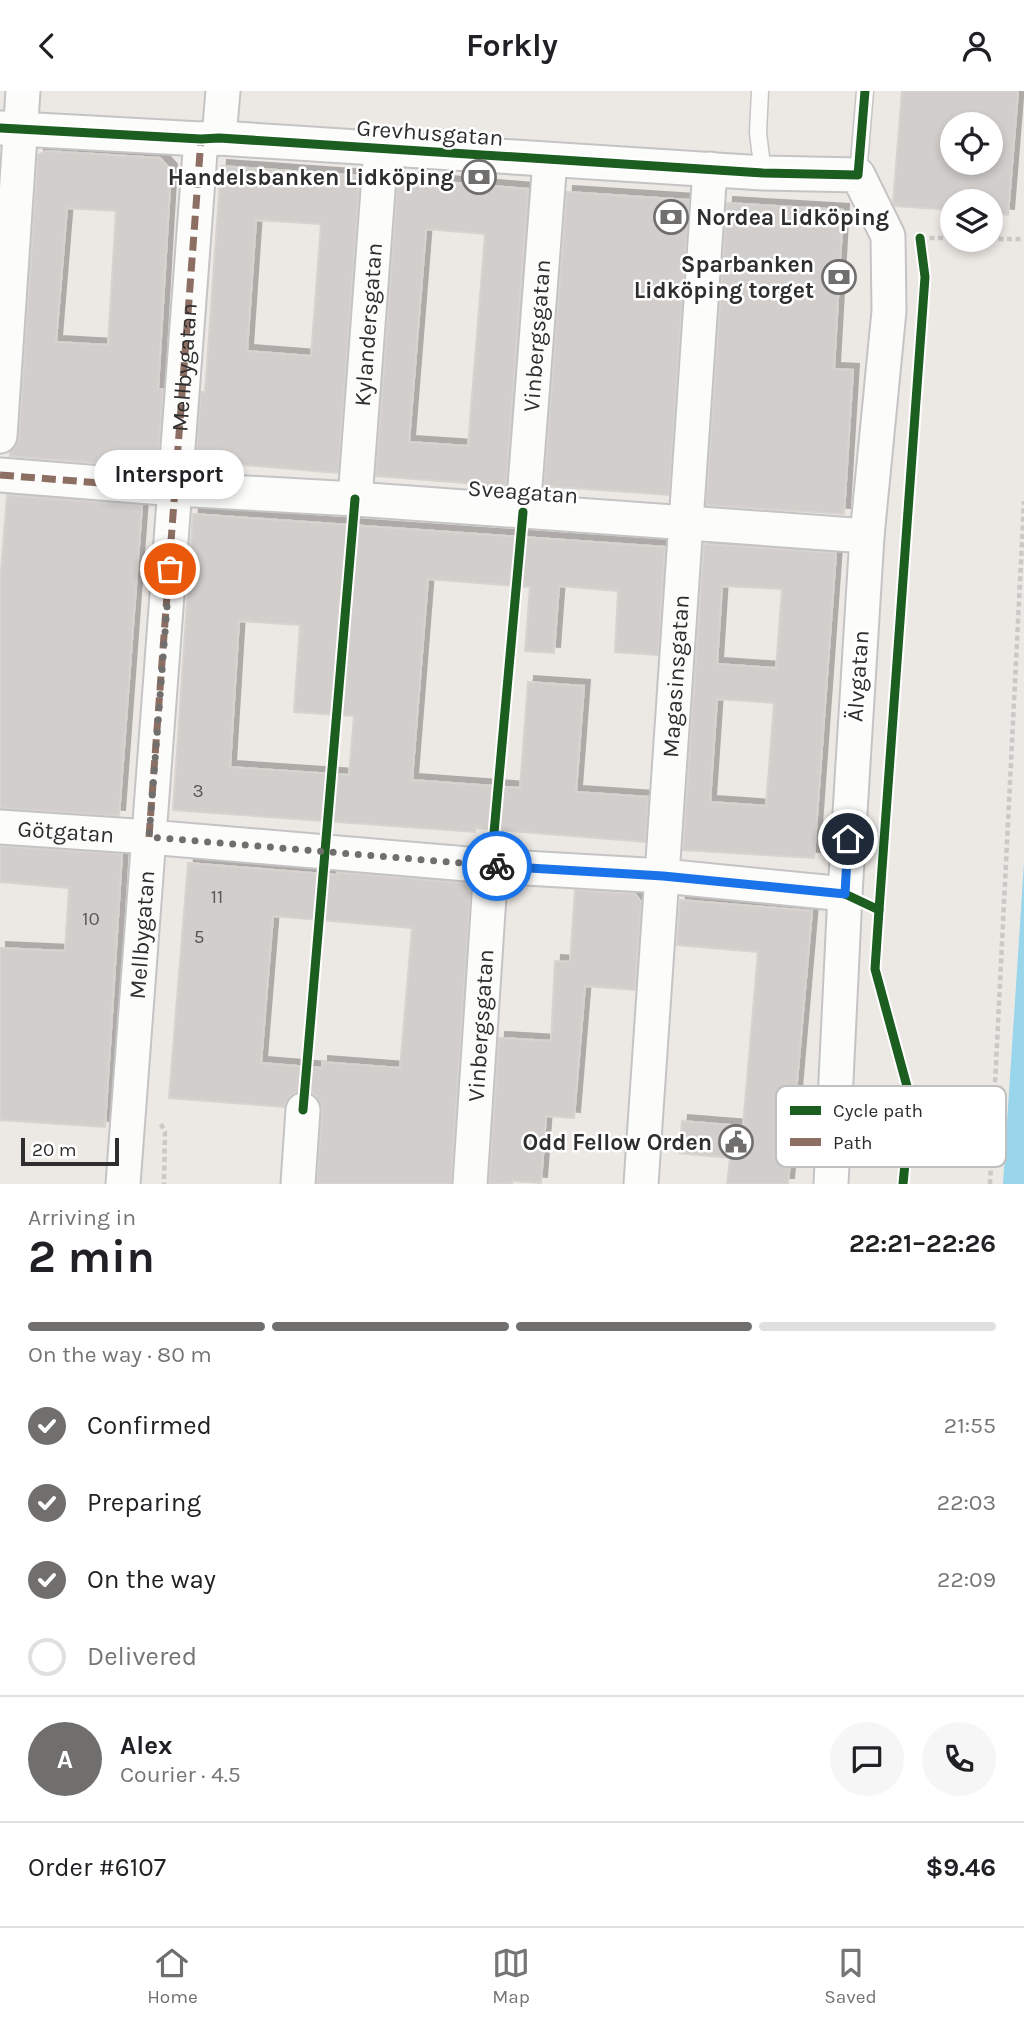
<!DOCTYPE html>
<html lang="en">
<head>
<meta charset="utf-8">
<style>
  :root { --surface:#fff; --page:#f6f6f6; --text:#202124; --muted:#757577; --line:#e0e0e0; --accent:#706f6e }
  body { margin:0; font-family:Karla,sans-serif; background:var(--page); color:var(--text); height:100vh; display:flex; flex-direction:column; font-size:26px; white-space:nowrap }
  * { box-sizing:border-box; margin:0 }
  p { font-size:23px; color:var(--muted) }
  .icon { flex:none; width:38px; height:38px; fill:none; stroke:currentColor; stroke-width:2; stroke-linecap:round; stroke-linejoin:round }
  .map { position:relative; height:1093px; overflow:hidden }
  .panel { display:flex; flex-direction:column; background:var(--surface); flex:1 }
  .panel>* { flex:none }
  .controls { position:absolute; left:940px; top:21px; display:grid; gap:14px }
  .controls a { display:grid; place-items:center; width:63px; height:63px; border-radius:50%; background:var(--surface); box-shadow:0 4px 10px #0003; font-size:35px }
  .scale { position:absolute; left:21px; bottom:18px; width:98px; box-sizing:border-box; padding-left:7px; border:4px solid #2e2e2e; border-top:0; font-size:19px; line-height:24px; white-space:nowrap; color:#2e2e2e; -webkit-text-stroke:5px #fff; paint-order:stroke }
  .pin { position:absolute; display:grid; place-items:center; width:60px; height:60px; color:#fff; margin:-30px; border:4px solid #fff; border-radius:50%; box-shadow:0 2px 7px #0007 }
  .courier { position:absolute; display:grid; place-items:center; width:70px; height:70px; margin:-35px; border:5px solid #1a73e8; border-radius:50%; background:#fff; color:#222; box-shadow:0 2px 9px #0007 }
  .bubble { position:absolute; height:49px; border-radius:24px; background:var(--surface); box-shadow:0 4px 10px #0003; font-size:23px; font-weight:700; line-height:49px; text-align:center }
  .summary em { font-style:normal; font-weight:700 }
  .summary div { display:flex; flex-direction:column-reverse }
  .summary { display:flex; align-items:center; justify-content:space-between; height:119px; padding:0 28px }
  h1 { font-size:46px; font-weight:700; line-height:52px }
  .bar { display:grid; grid-template-columns:repeat(4,1fr); gap:10px 7px; align-content:center; height:84px; padding:0 28px }
  .bar i { height:9px; border-radius:5px; background:var(--line) }
  .bar .active { background:var(--accent) }
  .bar p { grid-column:span 4 }
  .line { display:flex; align-items:center; gap:18px; padding:0 28px; border-top:2px solid var(--line) }
  .line div { flex:1 }
  .round { display:grid; place-items:center; flex:none; width:74px; height:74px; border-radius:37px; background:var(--page) }
  ol { padding:0 28px; list-style:none }
  li { display:flex; align-items:center; gap:21px; height:77px }
  li p { margin-inline-start:auto }
  li .icon { padding:7px; border-radius:50%; background:var(--accent); color:#fff; stroke-width:4 }
  li:last-child { color:var(--muted) }
  li i { width:38px; height:38px; border:4px solid var(--line); border-radius:50% }
  header { display:flex; justify-content:space-between; align-items:center; height:91px; padding:0 28px; background:var(--surface); font-size:32px; font-weight:700 }
  .tab-bar { display:flex; justify-content:space-around; align-items:center; height:98px; border-top:2px solid var(--line); background:var(--surface); font-size:19px; color:var(--muted) }
  .tab-bar a { display:grid; justify-items:center; gap:4px }
  .tab-bar .active { color:var(--accent) }
  .map>svg:first-child { display:block }
  .water { fill:#99d6ec }
  .building { fill:#d1cecb; stroke:#d7d4d0; stroke-width:2; fill-rule:evenodd; filter:url(#shadow) }
  .lines { fill:none; stroke-linecap:round; stroke-linejoin:round }
  .lane-casing { stroke:#c5c4c5; stroke-width:19 }
  .street-casing { stroke:#c5c4c5; stroke-width:37 }
  .path { stroke:#c9c9c8; stroke-width:4.5; stroke-dasharray:5 3.5; stroke-linecap:butt }
  .lane { stroke:#fcfcfb; stroke-width:16 }
  .street { stroke:#fcfcfb; stroke-width:33 }
  .quiet { stroke:#8d6e63; stroke-width:7; stroke-dasharray:14 7; stroke-linecap:butt }
  .cycleway-casing { stroke:#fff; stroke-width:13 }
  .cycleway { stroke:#1b5e20; stroke-width:9 }
  .done { stroke:#706f6e; stroke-width:7; stroke-dasharray:0 12.6 }
  .route { stroke:#1a73e8; stroke-width:9 }
  .labels { text-anchor:middle; dominant-baseline:central; stroke-width:5; stroke-linejoin:round; paint-order:stroke }
  .number-label { font-size:19px; fill:#585857 }
  .street-label { font-size:23px; fill:#2e2e2e; stroke:#fff }
  .poi-label { font-size:23px; font-weight:bold; fill:#2e2e2e; stroke:#fff; text-anchor:end }
  .key { fill:#fff; stroke:#c0c0c0; stroke-width:2 }
  .key-label { font-size:19px; fill:#2e2e2e }
</style>
</head>
<body>
<header><svg class="icon" aria-label="back" viewBox="0 0 24 24"><path d="M15 5l-7 7 7 7"/></svg>Forkly<svg class="icon" aria-label="person" viewBox="0 0 24 24"><circle cx="12" cy="8" r="4"/><path d="M4 21q1-7 8-7t8 7"/></svg></header>
<div class="map">
<svg width="1024" height="1093" viewBox="0 0 1024 1093">
  <defs>
    <filter id="shadow"><feDropShadow dx="6" dy="-6" stdDeviation="0" flood-color="#0004"/></filter>
  </defs>
  <rect width="100%" height="100%" fill="#ece8e4"/>
  <polygon class="water" points="1024,764 1024,1093 1003,1093 1024,772"/>
  <g class="building">
    <path d="M902 0H1018L1008 124 990 122V110H952V119L895 115 893 111ZM952 33H990V72H952Z"/>
    <path d="M46 60 160 67 171 79 158 298H163L158 367H153V374L145 373V376L10 365V361L16 355 19 346 38 64ZM67 117 116 120 108 254 56 251Z"/>
    <path d="M221 75 360 85 338 382 196 370 201 301H205ZM256 129 321 133 311 265 247 260Z"/>
    <path d="M398 87 528 98 506 393 504 395 376 385ZM426 138 485 143 468 355 409 351Z"/>
    <polygon points="567,101 689,109 669,404 544,395"/>
    <polygon points="727,112 843,119 834,278 853,279 844,423 706,414"/>
    <polygon points="7,404 142,415 119,725 0,717 0,493"/>
    <path d="M193 423 665 456 658 564 615 561 618 500 559 495 554 562 525 560 530 496 428 488 412 689 520 697 528 591 584 595 576 701 648 706 645 751 475 737V741L173 719ZM239 530 300 534 294 621 354 625 349 684 230 676Z"/>
    <path d="M704 453 836 462 814 767 683 759ZM722 495 782 498 776 577 717 573ZM717 608 774 612 766 715 710 711Z"/>
    <polygon points="0,755 122,763 105,1036 0,1029 0,857 65,860 69,797 0,791"/>
    <path d="M188 772 337 784V781L471 793 451 1093H317L322 1020 320 1010 314 1003 305 1000 294 1002 287 1008 284 1016 169 1007ZM273 825 412 837 400 977 322 971V977L261 972Z"/>
    <polygon points="575,799 635,803 641,811 635,899 585,895 574,1027 546,1025 541,1092 512,1090 512,1093 489,1093 499,947 551,950 555,870 570,871"/>
    <polygon points="680,809 812,820 788,1093 727,1093 730,1067 679,1062 682,1030 743,1035 758,861 677,854"/>
  </g>
  <g class="lines">
    <g class="lane-casing">
      <g id="lane">
        <polyline points="760,0 758,42 763,82"/>
        <polyline points="858,84 865,0"/>
      </g>
    </g>
    <g class="street-casing">
      <g id="street">
        <polyline points="0,37 201,48 219,47 763,82 858,84 888,145 889,220 867,445 845,803 831,1093"/>
        <polyline points="219,47 223,0"/>
        <polyline points="0,345 23,0"/>
        <polyline points="0,384 176,398 355,408 867,445"/>
        <path id="s1" d="M355 408 381 59"/>
        <path id="s2" d="M523 421 550 69"/>
        <path id="s3" d="M0 736 149 746 491 775 663 785 845 803"/>
        <path id="s4" d="M123 1093 201 48"/>
        <polyline points="298,1093 303,1019"/>
        <path id="s5" d="M470 1093 491 775"/>
        <path id="s6" d="M641 1093 710 78"/>
      </g>
    </g>
    <g class="path">
      <polyline points="921,147 952,147"/>
      <polyline points="990,148 1024,148"/>
      <polyline points="161,1033 165,1041 164,1093"/>
      <polyline points="990,1093 1024,410"/>
    </g>
    <use href="#lane" class="lane"/>
    <use href="#street" class="street"/>
    <g class="quiet">
      <polyline points="0,384 176,398"/>
      <path id="s7" d="M149 746 201 48"/>
    </g>
    <g class="cycleway-casing">
      <g id="cycleway">
        <polyline points="0,37 201,48 219,47 763,82 858,84 865,0"/>
        <polyline points="491,775 523,421"/>
        <polyline points="845,803 879,819 875,878 911,1010 903,1093"/>
        <polyline points="879,819 925,186 920,147"/>
        <polyline points="303,1019 355,408"/>
      </g>
    </g>
    <use href="#cycleway" class="cycleway"/>
  </g>
  <g class="lines">
    <polyline class="done" points="170,478 149,746 497,775"/>
    <polyline class="route" points="497,775 663,785 845,803 848,748"/>
  </g>
  <defs>
    <g id="bank-ring" transform="scale(1.75)"><circle r="9.5" fill="#fff" stroke="#706f6e" stroke-width="1.5"/><path d="M-6-4H6V4H-6ZM0-2.3a2.3 2.3 0 1 0 0 4.6a2.3 2.3 0 1 0 0-4.6Z" fill="#706f6e"/></g>
    <g id="civic-ring" transform="scale(1.75)"><circle r="9.5" fill="#fff" stroke="#706f6e" stroke-width="1.5"/><path d="M-.6-6.5H3V-4.5H.6V-3L4-1V1h2V6H-6V1h2V-1L-.6-3ZM-1.2 2.5V6h2.4V2.5Z" fill="#706f6e"/></g>
  </defs>
  <g fill-rule="evenodd">
    <use href="#bank-ring" x="479" y="86"/>
    <use href="#bank-ring" x="671" y="126"/>
    <use href="#bank-ring" x="839" y="186"/>
    <use href="#civic-ring" x="736" y="1051"/>
  </g>
  <g class="labels">
    <g class="number-label">
      <text x="198" y="700">3</text>
      <text x="217" y="806">11</text>
      <text x="91" y="828">10</text>
      <text x="199" y="846">5</text>
    </g>
    <g class="street-label">
      <text transform="translate(430 42) rotate(4)">Grevhusgatan</text>
      <text stroke="none"><textPath href="#s1" startOffset="175">Kylandersgatan</textPath></text>
      <text stroke="none"><textPath href="#s2" startOffset="177">Vinbergsgatan</textPath></text>
      <text stroke="none"><textPath href="#s7" startOffset="471">Mellbygatan</textPath></text>
      <text transform="translate(523 401) rotate(4)">Sveagatan</text>
      <text stroke="none"><textPath href="#s6" startOffset="509">Magasinsgatan</textPath></text>
      <text transform="translate(858 585) rotate(-86)">Älvgatan</text>
      <text stroke="none"><textPath href="#s3" startOffset="66">Götgatan</textPath></text>
      <text stroke="none"><textPath href="#s4" startOffset="250">Mellbygatan</textPath></text>
      <text stroke="none"><textPath href="#s5" startOffset="159">Vinbergsgatan</textPath></text>
    </g>
    <g class="poi-label">
      <text x="454" y="86">Handelsbanken Lidköping</text>
      <text x="696" y="126" text-anchor="start">Nordea Lidköping</text>
      <text x="814" y="173">Sparbanken<tspan x="814" dy="26">Lidköping torget</tspan></text>
      <text x="712" y="1051">Odd Fellow Orden</text>
    </g>
  </g>
  <rect x="776" y="995" width="230" height="81" rx="10" class="key"/>
  <rect x="790" y="1015" width="31" height="9" fill="#1b5e20"/>
  <rect x="790" y="1047" width="31" height="8" fill="#8d6e63"/>
  <g class="key-label">
    <text x="833" y="1026">Cycle path</text>
    <text x="833" y="1058">Path</text>
  </g>
</svg>
<div class="controls">
<a><svg class="icon" aria-label="locate" viewBox="0 0 24 24"><circle cx="12" cy="12" r="6"/><path d="M12 2v4M12 18v4M2 12h4M18 12h4"/></svg></a>
<a><svg class="icon" aria-label="layers" viewBox="0 0 24 24"><path d="M12 4l9 5-9 5-9-5zM3 14l9 5 9-5"/></svg></a>
</div>
<div class="scale">20 m</div>
<div class="pin" style="left:170px;top:478px;background:#ea580c"><svg class="icon" aria-label="bag" viewBox="0 0 24 24"><path d="M5 8h14l-1 12H6zM9 8a3 3 0 0 1 6 0"/></svg></div>
<div class="pin" style="left:848px;top:748px;background:#1f2937"><svg class="icon" aria-label="home" viewBox="0 0 24 24"><path d="M3 11l9-7 9 7M6 9v11h12V9"/></svg></div>
<div class="courier" style="left:497px;top:775px"><svg class="icon" aria-label="bike" viewBox="0 0 24 24"><circle cx="6" cy="16" r="4"/><circle cx="18" cy="16" r="4"/><path d="M6 16l4-8h5l3 8M10 8l3 8H6M13 5h3"/></svg></div>
<div class="bubble" style="left:94px;top:359px;width:150px">Intersport</div>
</div>
<section class="panel">
<div class="summary"><div><h1>2 min</h1><p>Arriving in</p></div><em>22:21–22:26</em></div>
<div class="bar"><i class="active"></i><i class="active"></i><i class="active"></i><i></i><p>On the way · 80 m</p></div>
<ol>
<li><svg class="icon" aria-label="check" viewBox="0 0 24 24"><path d="M5 12l5 5 9-10"/></svg>Confirmed<p>21:55</p></li>
<li><svg class="icon" aria-label="check" viewBox="0 0 24 24"><path d="M5 12l5 5 9-10"/></svg>Preparing<p>22:03</p></li>
<li><svg class="icon" aria-label="check" viewBox="0 0 24 24"><path d="M5 12l5 5 9-10"/></svg>On the way<p>22:09</p></li>
<li><i></i>Delivered</li>
</ol>
<div class="line" style="height:126px"><b class="round" style="background:var(--accent);color:#fff">A</b><div><b>Alex</b><p>Courier · 4.5</p></div><a class="round"><svg class="icon" aria-label="chat" viewBox="0 0 24 24"><path d="M4 5h16v11H9l-5 4z"/></svg></a><a class="round"><svg class="icon" aria-label="phone" viewBox="0 0 24 24"><path d="M5 4h4l2 5-3 2q2 4 5 5l2-3 5 2v4C11 20 4 13 5 4z"/></svg></a></div>
<div class="line" style="height:91px"><div>Order #6107</div><b>$9.46</b></div>
</section>
<nav class="tab-bar">
<a class="active"><svg class="icon" aria-label="home" viewBox="0 0 24 24"><path d="M3 11l9-7 9 7M6 9v11h12V9"/></svg>Home</a>
<a><svg class="icon" aria-label="map" viewBox="0 0 24 24"><path d="M3 6l6-2 6 2 6-2v14l-6 2-6-2-6 2zM9 4v14M15 6v14"/></svg>Map</a>
<a><svg class="icon" aria-label="saved" viewBox="0 0 24 24"><path d="M7 4h10v16l-5-4-5 4z"/></svg>Saved</a>
</nav>
</body>
</html>
